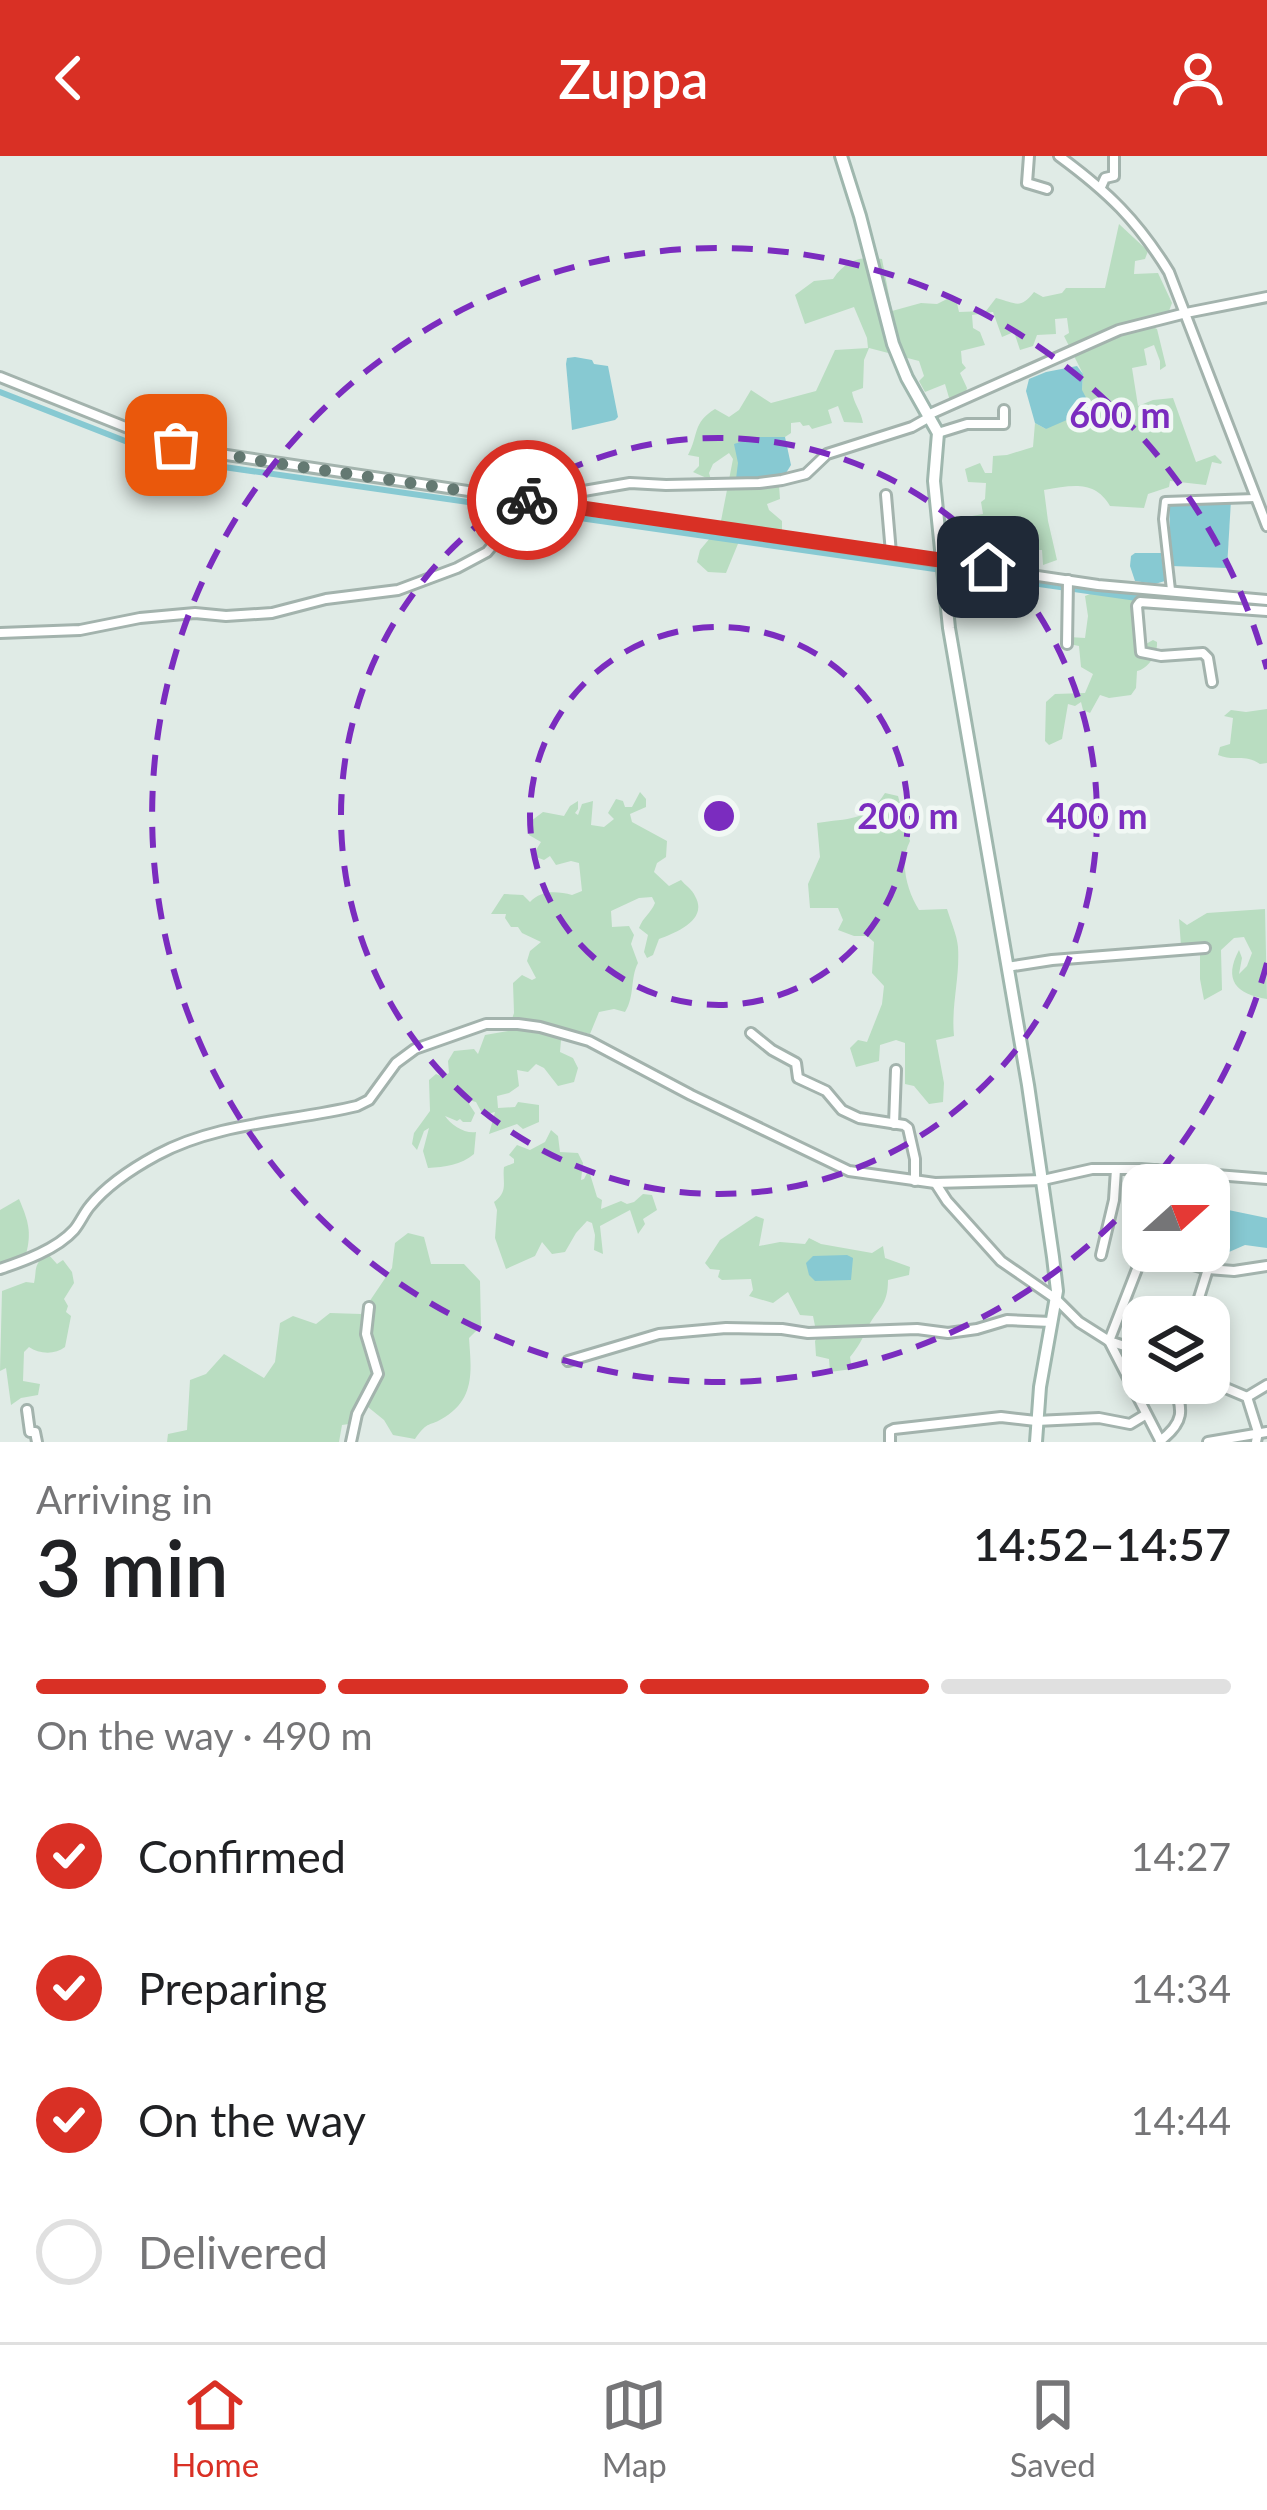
<!DOCTYPE html>
<html lang="en">
<head>
<meta charset="utf-8">
<style>
  :root { --surface:#fff; --page:#f6f6f6; --text:#202124; --muted:#757577; --line:#e0e0e0; --accent:#d93025 }
  body { margin:0; font-family:Lato,sans-serif; background:var(--page); color:var(--text); height:100vh; display:flex; flex-direction:column; font-size:45px; white-space:nowrap }
  * { box-sizing:border-box; margin:0 }
  p { font-size:39px; color:var(--muted) }
  .icon { flex:none; width:66px; height:66px; fill:none; stroke:currentColor; stroke-width:2; stroke-linecap:round; stroke-linejoin:round }
  .map { position:relative; height:1286px; overflow:hidden }
  .panel { display:flex; flex-direction:column; background:var(--surface); flex:1 }
  .panel>* { flex:none }
  .needle { width:78px; rotate:69deg }
  .tools { position:absolute; left:1122px; top:1008px; display:grid; gap:24px }
  .tools a { display:grid; place-items:center; width:108px; height:108px; border-radius:24px; background:var(--surface); box-shadow:0 6px 18px #0003; font-size:60px }
  .pin { position:absolute; display:grid; place-items:center; width:102px; height:102px; color:#fff; margin:-51px; border-radius:24px; box-shadow:0 6px 18px #0006 }
  .courier { position:absolute; display:grid; place-items:center; width:120px; height:120px; margin:-60px; border:9px solid #d93025; border-radius:50%; background:#fff; color:#222; box-shadow:0 3px 15px #0007 }
  .summary em { font-style:normal; font-weight:600 }
  .summary div { display:flex; flex-direction:column-reverse }
  .summary { display:flex; align-items:center; justify-content:space-between; height:204px; padding:0 36px }
  h1 { font-size:78px; font-weight:600; line-height:90px }
  .bar { display:grid; grid-template-columns:repeat(4,1fr); gap:18px 12px; align-content:center; height:144px; padding:0 36px }
  .bar i { height:15px; border-radius:9px; background:var(--line) }
  .bar .on { background:var(--accent) }
  .bar p { grid-column:span 4 }
  ol { padding:0 36px; list-style:none }
  li { display:flex; align-items:center; gap:36px; height:132px }
  li p { margin-inline-start:auto }
  li .icon { padding:12px; border-radius:50%; background:var(--accent); color:#fff; stroke-width:4 }
  li:last-child { color:var(--muted) }
  li i { width:66px; height:66px; border:6px solid var(--line); border-radius:50% }
  header { display:flex; justify-content:space-between; align-items:center; height:156px; padding:0 36px; background:var(--accent); color:#fff; font-size:54px; font-weight:600 }
  .menu { display:flex; justify-content:space-around; align-items:center; height:168px; border-top:3px solid var(--line); background:var(--surface); font-size:33px; color:var(--muted) }
  .menu a { display:grid; justify-items:center; gap:6px }
  .menu .on { color:var(--accent) }
  .map>svg:first-child { display:block }
  .green { fill:#b9ddc1 }
  .water { fill:#87c9d2 }
  .lines { fill:none; stroke-linecap:round; stroke-linejoin:round }
  .canal { stroke:#87c9d2; stroke-width:6 }
  .pedestrian-casing { stroke:#a3b3ad; stroke-width:12 }
  .minor-casing { stroke:#a3b3ad; stroke-width:14 }
  .secondary-casing { stroke:#9fb7ae; stroke-width:16 }
  .pedestrian { stroke:#fff; stroke-width:6 }
  .minor { stroke:#fff; stroke-width:8 }
  .secondary { stroke:#fff; stroke-width:10 }
  .done { stroke:#647972; stroke-width:12; stroke-dasharray:0 21.6 }
  .route { stroke:#d93025; stroke-width:15 }
  .ring { fill:none; stroke:#7b2cbf; stroke-width:6; stroke-dasharray:21 15 }
  .centre { fill:#7b2cbf; stroke:#f1f8f4; stroke-width:6 }
  .ring-label { font-size:36px; text-anchor:middle; font-weight:bold; fill:#7b2cbf; stroke:#f1f8f4; stroke-width:9; stroke-linejoin:round; paint-order:stroke }
</style>
</head>
<body>
<header><svg class="icon" aria-label="back" viewBox="0 0 24 24"><path d="M15 5l-7 7 7 7"/></svg>Zuppa<svg class="icon" aria-label="person" viewBox="0 0 24 24"><circle cx="12" cy="8" r="4"/><path d="M4 21q1-7 8-7t8 7"/></svg></header>
<div class="map">
<svg width="1267" height="1286" viewBox="0 0 1267 1286">
  <rect width="100%" height="100%" fill="#e0ebe6"/>
  <g class="green">
    <path d="M1119 68 1148 95 1145 103 1135 105 1134 118 1158 117 1172 147 1166 163 1151 170 1157 173 1166 210 1160 214V205L1154 189 1144 193 1147 209 1132 212 1138 250 1153 244 1173 242 1196 306 1215 299 1222 306 1221 308 1212 306 1206 329 1170 325 1169 331 1148 338 1144 352 1110 350C1094 323 1071 330 1044 334L1048 365 1057 404 1043 409 1042 394H1030V400H1016L1015 389H1007L1005 384 976 386 974 381 965 383 960 374 961 362 983 358 981 346 985 343 986 327 968 326 965 313 980 307 985 317H992L993 300 1007 299 1033 291 1035 267 1046 273 1082 234 1083 218 1064 180 1069 177 1067 162 1055 163 1056 178 1037 179 1033 190 1020 194 1014 176 1002 181 993 156 972 159 973 172 980 176 985 189 961 195 962 207 966 212 960 217 967 232 965 240 950 245 945 228 925 236 919 225 924 220 919 205 869 192 864 204 863 232 852 236C854 248 861 255 863 267L844 266 838 250 828 254 832 267 812 273 809 269 803 270 800 266 791 267V277L785 281H756V324L786 317 779 329 780 343 767 348 769 354 782 365V380L748 373 742 378 726 417 708 416 697 406 700 394 720 370 733 303 729 297 713 308 709 317 711 324 693 316 699 310V301L688 299C699 279 692 267 715 253L729 261 739 254 751 234 771 247 816 235 835 194 868 192 867 182 854 151 805 168 795 139 814 125 833 123C846 104 860 100 882 103L892 155 921 147 937 148 947 143 957 147 959 156 986 155 996 142C1016 147 1020 154 1034 136L1043 141 1062 137 1066 132H1105Z"/>
    <path d="M1135 425 1138 463 1135 485 1144 489 1153 484 1157 486C1158 498 1148 513 1137 515L1136 532 1131 539 1109 542 1100 539 1090 557 1083 554 1081 546 1075 550 1068 548 1062 583 1049 589 1045 585 1046 546 1055 538 1085 537 1093 518 1081 511 1079 490 1069 488V481L1085 482 1088 460 1085 440 1103 433 1132 431Z"/>
    <path d="M1267 553V607L1260 608C1244 597 1234 606 1218 599L1220 591 1230 588 1233 562 1224 560 1231 554 1246 556Z"/>
    <path d="M640 636 646 643V651L630 658 632 666 667 685 666 701 657 707 654 716 669 730 681 724C685 729 692 733 695 740 709 764 675 777 659 783L653 799 647 802 644 796 648 779 639 772C643 761 651 757 655 747L652 741 639 742 611 755 612 771 629 770 634 779 631 788 638 807C630 822 635 840 625 856L614 853 599 856 590 878 562 872 560 896 573 902 578 912 574 926 558 930 544 912 536 908 528 916 517 914 519 930 509 937 497 940 498 952 515 951 518 946 539 949V966L523 973 517 968 489 978 495 956 483 959 476 946 469 944 467 945 475 957 471 966H463L460 963 457 965 445 960C451 969 465 978 476 976L474 998C461 1009 445 1011 428 1012L423 995 429 972 424 975 417 994 412 988 414 977 430 955 429 924 436 918 443 921 449 917 448 905 454 895 474 893 478 898 485 879 508 875 514 857 513 827 522 819 532 824 536 822 527 805 530 795 541 786 522 777 518 771H511L505 762 506 758H491L504 738 523 739 530 746C541 734 557 735 572 739L582 735 579 707 571 705 556 709 550 700 544 704 536 701V694L541 686 529 679 531 665 543 656 564 660 570 650 578 645V653L575 657 578 659 582 648 593 645 591 669 604 671 614 663 608 657 616 643 623 645 625 651H632Z"/>
    <path d="M885 637 898 640 910 685C899 706 907 735 919 754L947 753C951 766 957 779 958 791 960 822 951 850 954 880L936 884 944 927 943 946 929 948 914 930 905 928V887L896 884 880 889 879 905 856 911 850 892 858 884 867 886 882 848 884 830 872 817 874 786 867 780H854L838 774 843 764 838 752H810L808 728 820 701 817 667C848 662 867 666 885 637Z"/>
    <path d="M1265 753 1267 843C1236 838 1223 824 1239 794L1242 802 1239 818 1247 810 1252 797 1244 781 1234 782 1221 794 1222 834 1204 844 1200 823V798L1206 795 1181 790 1179 763 1187 769 1207 757Z"/>
    <path d="M551 974 558 980 560 996 578 997 583 1007 581 1024 584 1023 587 1017 590 1018 597 1041 602 1044 601 1053 621 1045 627 1048 634 1046 643 1038 652 1039 657 1054 643 1063 645 1068 638 1078 630 1054 600 1070 603 1098 594 1094 595 1079 592 1067 587 1065 576 1077 565 1096 552 1098 542 1086 535 1100 506 1113 495 1082 497 1054 494 1046C509 1036 502 1025 504 1011L514 1007V1003L509 999 517 989 530 994 545 986Z"/>
    <path d="M19 1043C28 1064 32 1076 26 1098L0 1110V1054Z"/>
    <path d="M756 1060 764 1063 759 1090 780 1086 805 1088 809 1082 821 1088 872 1097 883 1090 885 1102 910 1111 909 1119 888 1124C888 1151 877 1152 867 1173 862 1184 858 1191 850 1201L852 1213 830 1216 829 1203 816 1200 815 1185 822 1174 815 1170 813 1160 800 1159 788 1136 773 1147 749 1140 753 1134 751 1123 722 1124 718 1121 720 1114 710 1113 705 1107 720 1084Z"/>
    <path d="M408 1077 424 1081 431 1108H464L480 1125 481 1170 469 1182C471 1212 476 1242 445 1261 428 1272 429 1263 415 1283L393 1279 384 1264 368 1251 349 1268 342 1269 339 1286H167L168 1278 187 1274 190 1224 206 1218 224 1198 264 1222 275 1206 280 1167 293 1160 316 1168 330 1157 361 1158 392 1112 395 1087Z"/>
    <path d="M48 1098 57 1108 63 1104 72 1116 74 1127 64 1143 68 1150 66 1156 71 1160 65 1191C55 1199 39 1198 29 1191L24 1196 23 1225 40 1228 38 1239 21 1242 11 1249 6 1212 0 1215 2 1135 26 1126 34 1127C37 1114 33 1113 43 1099Z"/>
  </g>
  <g class="water">
    <polygon points="575,201 592,204 594,208 608,210 618,261 615,264 572,274 566,208 567,202"/>
    <polygon points="1077,210 1083,218 1082,234 1092,253 1046,273 1035,267 1026,235 1029,223 1046,216"/>
    <polygon points="756,281 785,281 791,309 786,317 756,324 736,323 738,307 734,288"/>
    <polygon points="1231,344 1227,412 1171,410 1169,346"/>
    <polygon points="1135,397 1161,397 1165,425 1155,428 1135,425 1130,410 1131,400"/>
    <polygon points="1209,1050 1267,1062 1267,1092 1245,1089 1229,1096 1200,1095 1209,1095"/>
    <polygon points="847,1099 853,1102 851,1124 815,1125 809,1119 806,1107 813,1100"/>
  </g>
  <g class="lines">
    <polyline class="canal" points="0,236 143,292 189,306 1144,443"/>
    <g class="pedestrian-casing">
      <polyline id="pedestrian" points="1171,434 1163,363 1165,345 1255,342"/>
    </g>
    <g class="minor-casing">
      <g id="minor">
        <polyline points="1029,0 1027,27 1047,33"/>
        <path d="M1059 0C1108 36 1137 64 1169 116L1267 370"/>
        <polyline points="1101,31 1105,22 1114,20 1114,0"/>
        <polyline points="0,221 163,286 200,295 1098,429 1267,444"/>
        <polyline points="938,277 967,268 1004,268 1004,254"/>
        <polyline points="886,339 891,397"/>
        <polyline points="543,342 630,327 666,329 759,327 782,324 806,318 827,298 912,271 928,262 930,258 1119,174 1186,157 1267,141"/>
        <polyline points="0,477 80,474 140,462 195,457 226,460 272,457 326,443 398,434 457,412 487,396 520,356 526,344"/>
        <polyline points="1067,488 1068,424"/>
        <polyline points="1212,526 1208,502 1203,497 1161,500 1141,496 1137,450 1140,446 1267,455"/>
        <polyline points="1007,811 1052,804 1205,792"/>
        <polyline points="751,877 772,894 796,907 798,922 826,935 842,954 859,962 904,969 908,972 915,1003 915,1025"/>
        <polyline points="894,968 896,914"/>
        <polyline points="936,1028 947,1045 1001,1105 1056,1143 1079,1166 1109,1185 1161,1286"/>
        <polyline points="1154,1029 1156,1014"/>
        <polyline points="1144,1096 1208,1113 1234,1115 1267,1110"/>
        <polyline points="1101,1099 1114,1044 1116,1013"/>
        <path d="M0 1113C24 1105 57 1093 74 1074 80 1067 84 1057 90 1050 107 1029 133 1012 157 999 218 966 290 966 357 950L369 944 396 907 415 893 486 868H518L540 871 589 885 691 939 849 1015 935 1027 1043 1024 1092 1013H1141L1267 1023"/>
        <polyline points="1193,1161 1208,1113"/>
        <polyline points="1143,1196 1109,1185 1144,1095"/>
        <polyline points="568,1205 659,1178 726,1172 782,1173 808,1177 917,1173 948,1177 977,1173 1007,1164 1051,1166"/>
        <polyline points="1209,1225 1247,1241 1258,1276 1256,1286"/>
        <polyline points="1247,1241 1267,1229"/>
        <polyline points="27,1254 30,1276 35,1276 37,1286"/>
        <path d="M1160 1285C1185 1266 1183 1255 1174 1227"/>
        <polyline points="351,1286 357,1258 378,1218 366,1178 369,1151"/>
        <polyline points="890,1286 890,1275 894,1273 1001,1261 1036,1265 1099,1262 1130,1268 1145,1259"/>
        <polyline points="1208,1286 1267,1276"/>
      </g>
    </g>
    <g class="secondary-casing">
      <polyline id="secondary" points="841,0 860,60 893,188 907,222 938,277 934,325 949,472 1028,929 1053,1101 1057,1135 1040,1231 1036,1286"/>
    </g>
    <use href="#pedestrian" class="pedestrian"/>
    <use href="#minor" class="minor"/>
    <use href="#secondary" class="secondary"/>
  </g>
  <g class="lines">
    <polyline class="done" points="176,289 261,305 527,344"/>
    <polyline class="route" points="527,344 988,411"/>
  </g>
  <g class="ring">
    <circle cx="719" cy="660" r="189"/>
    <circle cx="719" cy="660" r="378"/>
    <path d="M1267 807A567 567 0 0 1 1150 1028M1140 1039A567 567 0 1 1 1267 513"/>
  </g>
  <circle cx="719" cy="660" r="18" class="centre"/>
  <g class="ring-label">
    <text x="1120" y="272">600 m</text>
    <text x="908" y="673">200 m</text>
    <text x="1097" y="673">400 m</text>
  </g>
</svg>
<div class="tools">
<a><svg class="needle" viewBox="-14 -14 28 28"><path d="M0-13l5 13h-10z" fill="#e53935"/><path d="M0 13l5-13h-10z" fill="#757577"/></svg></a>
<a><svg class="icon" aria-label="layers" viewBox="0 0 24 24"><path d="M12 4l9 5-9 5-9-5zM3 14l9 5 9-5"/></svg></a>
</div>
<div class="pin" style="left:176px;top:289px;background:#ea580c"><svg class="icon" aria-label="bag" viewBox="0 0 24 24"><path d="M5 8h14l-1 12H6zM9 8a3 3 0 0 1 6 0"/></svg></div>
<div class="pin" style="left:988px;top:411px;background:#1f2937"><svg class="icon" aria-label="home" viewBox="0 0 24 24"><path d="M3 11l9-7 9 7M6 9v11h12V9"/></svg></div>
<div class="courier" style="left:527px;top:344px"><svg class="icon" aria-label="bike" viewBox="0 0 24 24"><circle cx="6" cy="16" r="4"/><circle cx="18" cy="16" r="4"/><path d="M6 16l4-8h5l3 8M10 8l3 8H6M13 5h3"/></svg></div>
</div>
<section class="panel">
<div class="summary"><div><h1>3 min</h1><p>Arriving in</p></div><em>14:52–14:57</em></div>
<div class="bar"><i class="on"></i><i class="on"></i><i class="on"></i><i></i><p>On the way · 490 m</p></div>
<ol>
<li><svg class="icon" aria-label="check" viewBox="0 0 24 24"><path d="M5 12l5 5 9-10"/></svg>Confirmed<p>14:27</p></li>
<li><svg class="icon" aria-label="check" viewBox="0 0 24 24"><path d="M5 12l5 5 9-10"/></svg>Preparing<p>14:34</p></li>
<li><svg class="icon" aria-label="check" viewBox="0 0 24 24"><path d="M5 12l5 5 9-10"/></svg>On the way<p>14:44</p></li>
<li><i></i>Delivered</li>
</ol>
</section>
<nav class="menu">
<a class="on"><svg class="icon" aria-label="home" viewBox="0 0 24 24"><path d="M3 11l9-7 9 7M6 9v11h12V9"/></svg>Home</a>
<a><svg class="icon" aria-label="map" viewBox="0 0 24 24"><path d="M3 6l6-2 6 2 6-2v14l-6 2-6-2-6 2zM9 4v14M15 6v14"/></svg>Map</a>
<a><svg class="icon" aria-label="saved" viewBox="0 0 24 24"><path d="M7 4h10v16l-5-4-5 4z"/></svg>Saved</a>
</nav>
</body>
</html>
